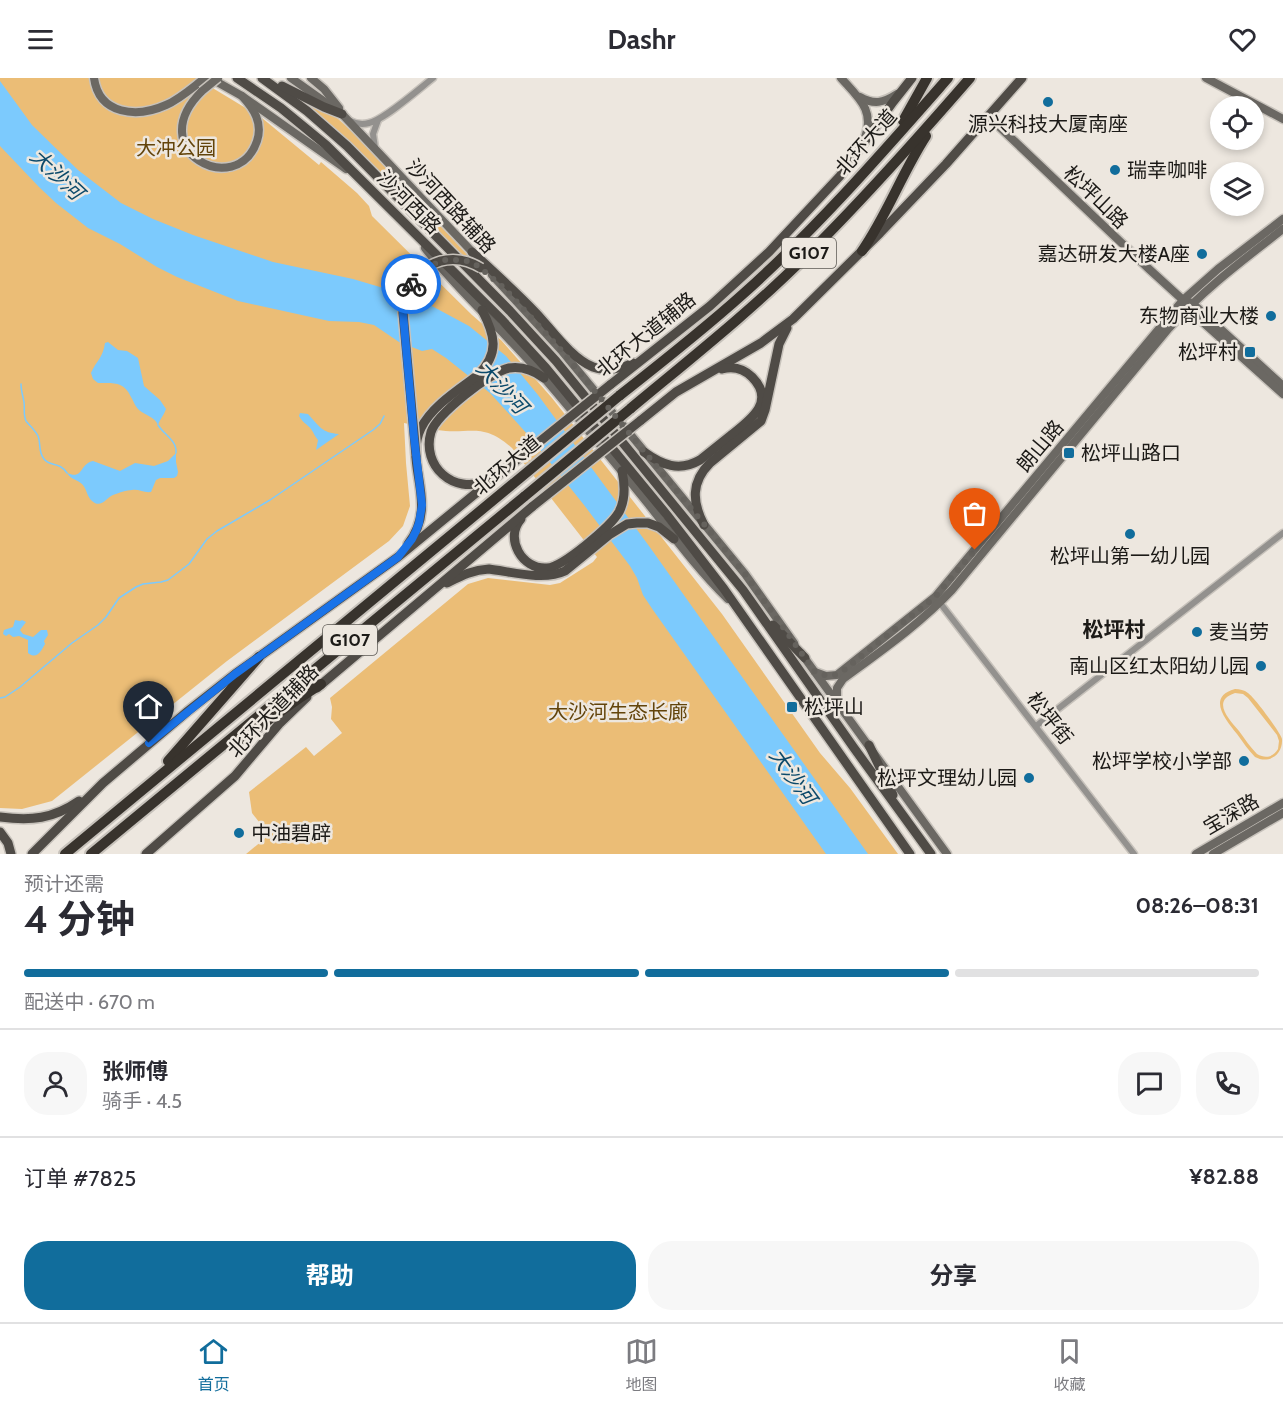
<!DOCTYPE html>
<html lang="zh">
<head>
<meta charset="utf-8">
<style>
  :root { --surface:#fff; --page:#f7f7f7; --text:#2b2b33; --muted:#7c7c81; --line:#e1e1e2; --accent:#116d9c }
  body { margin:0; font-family:Cabin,"Noto Sans SC",sans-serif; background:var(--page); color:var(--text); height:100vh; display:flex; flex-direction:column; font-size:22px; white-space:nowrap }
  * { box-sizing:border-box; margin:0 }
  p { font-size:20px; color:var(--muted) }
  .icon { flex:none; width:33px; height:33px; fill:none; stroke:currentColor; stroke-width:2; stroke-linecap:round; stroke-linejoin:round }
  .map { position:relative; height:776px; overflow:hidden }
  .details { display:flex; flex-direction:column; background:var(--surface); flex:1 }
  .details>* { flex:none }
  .fabs { position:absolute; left:1210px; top:18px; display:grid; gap:12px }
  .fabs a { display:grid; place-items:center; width:54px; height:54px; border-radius:50%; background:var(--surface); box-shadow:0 3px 9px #0003; font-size:30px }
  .pin { position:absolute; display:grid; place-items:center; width:51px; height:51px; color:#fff; margin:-62px -26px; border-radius:50% 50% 50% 0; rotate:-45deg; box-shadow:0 0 6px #0007 }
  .pin .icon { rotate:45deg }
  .courier { position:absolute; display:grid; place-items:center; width:60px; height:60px; margin:-30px; border:4px solid #1a73e8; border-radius:50%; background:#fff; color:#222; box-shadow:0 2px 8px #0007 }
  .head em { font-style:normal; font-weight:700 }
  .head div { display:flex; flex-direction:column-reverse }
  .head { display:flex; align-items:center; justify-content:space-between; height:102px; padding:0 24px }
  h1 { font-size:39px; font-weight:700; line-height:45px }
  .bar { display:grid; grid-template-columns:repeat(4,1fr); gap:9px 6px; align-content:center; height:72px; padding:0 24px }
  .bar i { height:8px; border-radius:4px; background:var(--line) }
  .bar .current { background:var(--accent) }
  .bar p { grid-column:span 4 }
  .line { display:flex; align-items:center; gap:15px; padding:0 24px; border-top:2px solid var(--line) }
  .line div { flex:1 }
  .round { display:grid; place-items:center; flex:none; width:63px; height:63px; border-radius:24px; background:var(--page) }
  .primary-button { display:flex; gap:12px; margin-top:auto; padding:12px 24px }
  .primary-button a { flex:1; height:69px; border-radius:24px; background:var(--accent); color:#fff; font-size:24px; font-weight:700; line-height:69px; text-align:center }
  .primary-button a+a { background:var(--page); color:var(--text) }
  header { display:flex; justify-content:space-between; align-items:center; height:78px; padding:0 24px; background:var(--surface); font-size:27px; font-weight:700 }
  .dock { display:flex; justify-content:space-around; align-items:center; height:84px; border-top:2px solid var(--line); background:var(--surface); font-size:16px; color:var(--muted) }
  .dock a { display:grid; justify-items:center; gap:3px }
  .dock .current { color:var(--accent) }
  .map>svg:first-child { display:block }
  .green { fill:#ebbd76; fill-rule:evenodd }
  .water { fill:#7ccafd }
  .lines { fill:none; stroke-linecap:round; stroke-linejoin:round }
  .stream { stroke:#7ccafd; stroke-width:1.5 }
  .street-casing { stroke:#c7c2bb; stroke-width:9 }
  .secondary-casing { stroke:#c7c2bb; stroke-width:11 }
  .primary-casing { stroke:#c7c2bb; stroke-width:12 }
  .highway-casing { stroke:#c7c2bb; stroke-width:14 }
  .street { stroke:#93918e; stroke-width:6 }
  .secondary { stroke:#6b6863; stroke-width:8 }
  .primary { stroke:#4f4b46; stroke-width:9 }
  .highway { stroke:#38332d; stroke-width:10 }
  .secondary-bridge-casing { stroke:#c7c2bb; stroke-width:11; stroke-linecap:butt }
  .primary-bridge-casing { stroke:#c7c2bb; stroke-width:12; stroke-linecap:butt }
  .highway-bridge-casing { stroke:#c7c2bb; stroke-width:14; stroke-linecap:butt }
  .secondary-bridge { stroke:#6b6863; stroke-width:8 }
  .primary-bridge { stroke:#4f4b46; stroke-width:9 }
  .highway-bridge { stroke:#38332d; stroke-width:10 }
  .done { stroke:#65625d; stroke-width:6; stroke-dasharray:0 10.8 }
  .route { stroke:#1a73e8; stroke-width:8 }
  .poi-dot { fill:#116d9c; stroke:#ede7df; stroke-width:2 }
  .labels { text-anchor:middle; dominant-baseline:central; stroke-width:5; stroke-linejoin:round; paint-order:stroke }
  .shield { fill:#ede7df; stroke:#5b5853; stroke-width:1.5 }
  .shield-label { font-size:18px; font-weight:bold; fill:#1c1a17 }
  .poi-label { font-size:20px; fill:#1c1a17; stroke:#ede7df; text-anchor:end }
  .street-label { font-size:20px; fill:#1c1a17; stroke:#ede7df }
  .park-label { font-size:20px; fill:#63440a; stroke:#ede7df }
  .water-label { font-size:21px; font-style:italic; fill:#0c4a6b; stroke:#ede7df }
  .neighbourhood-label { font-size:21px; font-weight:bold; fill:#1c1a17; stroke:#ede7df }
</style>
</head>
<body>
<header><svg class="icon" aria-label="menu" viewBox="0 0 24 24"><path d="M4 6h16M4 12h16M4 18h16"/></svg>Dashr<svg class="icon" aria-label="heart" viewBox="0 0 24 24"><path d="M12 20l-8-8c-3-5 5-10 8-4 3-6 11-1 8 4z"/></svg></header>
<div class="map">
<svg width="1283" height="776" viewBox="0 0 1283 776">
  <rect width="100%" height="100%" fill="#ede7df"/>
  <g class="green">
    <path d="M0 0H196L262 40 319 87 321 84 357 115 369 128 372 138 472 237 501 262 552 320 722 536 820 675 850 710 898 776H246L269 757 252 735 249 714 306 669 314 678 342 655 331 641 332 629 330 620 468 506 488 500 550 507 560 505 593 484 597 479 512 370C482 343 470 357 437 352 426 351 415 347 404 345L406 385 410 428 403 448 389 463 227 583 52 723 22 731 0 730Z"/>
    <polygon points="308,25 336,39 360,61 472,182 463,178 366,80 307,26"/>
    <path d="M1235 611C1240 611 1244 612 1248 615 1255 620 1280 654 1282 661 1283 678 1268 686 1255 679 1248 672 1243 664 1237 656 1226 642 1206 619 1235 611ZM1235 615 1243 616 1248 620 1277 657 1279 663 1278 671C1273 679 1266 681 1257 676 1250 669 1245 661 1239 653 1229 641 1211 623 1235 615Z"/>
  </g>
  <g class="water">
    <polygon points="0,3 32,47 78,92 121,125 153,141 193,157 273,184 353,201 417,220 469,248 506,278 538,317 649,468 868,776 826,776 653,532 643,517 637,500 630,488 584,427 529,358 490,315 446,280 432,271 422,273 399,264 374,247 359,244 329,243 238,223 177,199 157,189 120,166 88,150 56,125 39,109 0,68"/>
    <path d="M108 264 118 272 127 273 138 280 144 308 160 322 166 331C164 337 160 341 158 347 154 338 146 338 139 332 135 328 134 324 131 319 124 303 113 305 98 305L93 301 91 295C96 283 103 280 105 265Z"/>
    <path d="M300 335 308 336C319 348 322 355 339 356L316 372 318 362C315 359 314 355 311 351 307 346 302 344 299 338Z"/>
    <path d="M176 375V384L178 394 177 398 174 400H160L156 402 151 414C144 415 139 411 132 412 127 412 118 415 113 417 106 420 101 431 92 423 87 419 87 411 82 406 77 401 71 402 67 395 84 402 79 386 93 383L120 393 135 385 154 388 168 383Z"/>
    <path d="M15 542 20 543 22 542 26 544 20 552 23 556 33 559 41 552H47L48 557 44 563 45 566C41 573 37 582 28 575V562L19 558 13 559 9 556 6 558 3 556 4 552 13 549Z"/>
  </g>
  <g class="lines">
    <g class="stream">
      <path d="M21 306C21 313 23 318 24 324 25 331 23 336 26 343 30 348 35 352 38 358 41 365 38 374 44 381 50 389 59 383 67 395"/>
      <path d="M158 347C164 357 177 362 176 375"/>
      <polyline points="0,620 5,619 20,609 72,565 98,547 106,539 119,520 136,509 143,506 161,504 168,502 189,486 207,461 217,453 270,422 373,352 380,346 384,338"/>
    </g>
    <g class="street-casing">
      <g id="street">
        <path d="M350 43C356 46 362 47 369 45 384 42 419 11 433 0"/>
        <polyline points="375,70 373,56 378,42"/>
        <polyline points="940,525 1134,776"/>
        <polyline points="1036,648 1283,455"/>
      </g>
    </g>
    <g class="secondary-casing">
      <g id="secondary">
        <path d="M94 0C99 37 137 40 166 27 180 21 193 9 205 0"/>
        <polyline points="210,0 242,18 346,91"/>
        <polyline points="291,0 342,36 476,178"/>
        <polyline points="311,0 324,11 339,30"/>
        <path d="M841 0C859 20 876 33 864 62"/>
        <polyline points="1206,0 1283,41"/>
        <path d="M202 13C141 73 237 122 257 63 263 45 254 31 242 18"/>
        <path d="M860 19C874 27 883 25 897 16"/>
        <polyline points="988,38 1149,191 1183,222 1192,225 1283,308"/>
        <path d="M425 170C461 217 507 255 545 301 580 342 615 385 649 427 674 459 698 492 728 521"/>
        <polyline points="492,197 561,272 745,496 794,565"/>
        <polyline points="1186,227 1187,230 1283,316"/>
        <polyline points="801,575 947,776"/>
        <polyline points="815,594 826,598 837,597 935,519 1183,222 1218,191 1283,141"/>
        <path d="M837 623V610L843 601C881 573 920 546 952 512L1169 250C1204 211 1242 183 1283 151"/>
        <polyline points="1196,776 1283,725"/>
        <polyline points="1213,776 1283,735"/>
      </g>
    </g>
    <g class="primary-casing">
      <g id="primary">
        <polyline points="237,0 281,30 326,67 502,242 546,290 667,437 724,511 910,776"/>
        <polyline points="262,0 307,33 347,68 510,233 556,283 743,512 854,670 931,776"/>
        <polyline points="282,8 324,29 342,36"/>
        <path d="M472 174C494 194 516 214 536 235 552 252 571 280 593 289 606 294 620 291 633 285"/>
        <polyline points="610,307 710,228 769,174 840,98 893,24 912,0"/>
        <polyline points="640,343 676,314 761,265 793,241 880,155 946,86 1022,0"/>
        <path d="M644 374C662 387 679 394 700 382 710 374 720 366 730 358 749 343 777 324 752 299 743 290 733 288 722 291"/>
        <path d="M486 403C454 417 421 388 431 354 437 336 490 294 509 290 522 288 533 292 544 300"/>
        <path d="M521 441C504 460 522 492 547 490 563 489 611 448 619 434 626 421 625 407 622 393"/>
        <path d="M704 447C692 424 691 404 710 385L761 343 765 332 779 266 787 250"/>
        <path d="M408 466C440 425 403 387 421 350 432 328 458 312 478 297 500 275 495 257 482 232"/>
        <path d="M447 505C461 498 472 492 489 491 512 494 544 503 565 493L609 457 627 446 637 445H648L659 449 674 461"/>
        <polyline points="773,547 805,580"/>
        <polyline points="317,610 533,428"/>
        <polyline points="869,667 893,717"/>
        <path d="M0 739C31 743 53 741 79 723"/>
        <polyline points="0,754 8,765 11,776"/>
        <polyline points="32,776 103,705 188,633 235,596 398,479 503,393"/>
        <polyline points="146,776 235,698 279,646 307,619"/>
      </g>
    </g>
    <g class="highway-casing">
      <g id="highway">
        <polyline points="903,43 927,0"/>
        <path d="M862 173C887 137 902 95 926 58"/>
        <path d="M619 318C661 285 703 252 743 216 817 150 883 74 948 0"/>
        <path d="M630 331C690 281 751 233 806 178 864 121 917 61 970 0"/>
        <polyline points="237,664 301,619 321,606"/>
        <polyline points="168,683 259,579"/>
        <polyline points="65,776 514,405"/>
        <polyline points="91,776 525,418"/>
      </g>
    </g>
    <use href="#street" class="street"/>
    <use href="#secondary" class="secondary"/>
    <use href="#primary" class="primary"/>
    <use href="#highway" class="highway"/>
    <g class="secondary-bridge-casing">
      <polyline id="secondary-bridge" points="202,13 218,0"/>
    </g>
    <g class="primary-bridge-casing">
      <g id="primary-bridge">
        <path d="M416 378 403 235C405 193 444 167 481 190"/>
        <polyline points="503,393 610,307"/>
        <polyline points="533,428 640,343"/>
      </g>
    </g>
    <g class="highway-bridge-casing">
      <g id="highway-bridge">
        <polyline points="514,405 619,318"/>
        <polyline points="525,418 630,331"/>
      </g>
    </g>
    <use href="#secondary-bridge" class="secondary-bridge"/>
    <use href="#primary-bridge" class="primary-bridge"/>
    <use href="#highway-bridge" class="highway-bridge"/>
  </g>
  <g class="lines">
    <path class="done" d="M411 206 418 196 427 189 444 182H455L467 183 478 188 504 210 561 272 745 496 815 594C827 599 834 599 844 592L935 519 975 472"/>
    <polyline class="route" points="149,665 235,596 398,479 412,461 416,453 419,445 422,427 414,359 403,235 405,219 411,206"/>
  </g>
  <g class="poi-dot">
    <circle cx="1048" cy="24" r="6"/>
    <circle cx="1115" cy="92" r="6"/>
    <circle cx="1202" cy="176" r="6"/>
    <circle cx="1271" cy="238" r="6"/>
    <rect x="1244" y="268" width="12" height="12" rx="3"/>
    <rect x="1063" y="369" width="12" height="12" rx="3"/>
    <circle cx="1130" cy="456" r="6"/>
    <circle cx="1197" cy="554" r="6"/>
    <circle cx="1261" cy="588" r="6"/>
    <rect x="786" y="623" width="12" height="12" rx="3"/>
    <circle cx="1244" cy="683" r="6"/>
    <circle cx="1029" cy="700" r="6"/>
    <circle cx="239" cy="755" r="6"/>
  </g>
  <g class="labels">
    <g class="shield">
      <rect x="782" y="160" width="54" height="30" rx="4.5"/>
      <rect x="323" y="547" width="54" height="30" rx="4.5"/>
    </g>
    <g class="shield-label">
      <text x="809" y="175">G107</text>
      <text x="350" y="562">G107</text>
    </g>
    <g class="poi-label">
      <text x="1048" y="46" text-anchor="middle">源兴科技大厦南座</text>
      <text x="1127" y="92" text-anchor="start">瑞幸咖啡</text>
      <text x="1190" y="176">嘉达研发大楼A座</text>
      <text x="1259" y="238">东物商业大楼</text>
      <text x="1238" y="274">松坪村</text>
      <text x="1081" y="375" text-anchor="start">松坪山路口</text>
      <text x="1130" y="478" text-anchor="middle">松坪山第一幼儿园</text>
      <text x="1209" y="554" text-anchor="start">麦当劳</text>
      <text x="1249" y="588">南山区红太阳幼儿园</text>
      <text x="804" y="629" text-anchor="start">松坪山</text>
      <text x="1232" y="683">松坪学校小学部</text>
      <text x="1017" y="700">松坪文理幼儿园</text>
      <text x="251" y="755" text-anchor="start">中油碧辟</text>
    </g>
    <g class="street-label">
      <text transform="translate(866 64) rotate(-48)">北环大道</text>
      <text transform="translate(1096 119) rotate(44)">松坪山路</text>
      <text transform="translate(409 124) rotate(45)">沙河西路</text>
      <text transform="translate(451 128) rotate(47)">沙河西路辅路</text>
      <text transform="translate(646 256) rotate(-39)">北环大道辅路</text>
      <text transform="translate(1040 368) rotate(-50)">朗山路</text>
      <text transform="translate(507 387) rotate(-40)">北环大道</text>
      <text transform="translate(273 633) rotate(-46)">北环大道辅路</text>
      <text transform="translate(1050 640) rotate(52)">松坪街</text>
      <text transform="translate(1231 736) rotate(-30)">宝深路</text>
    </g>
    <g class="park-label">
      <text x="176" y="70">大冲公园</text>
      <text x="618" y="634">大沙河生态长廊</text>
    </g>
    <g class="water-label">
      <text transform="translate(57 96) rotate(43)">大沙河</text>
      <text transform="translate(502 309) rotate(47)">大沙河</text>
      <text transform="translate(793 698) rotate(54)">大沙河</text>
    </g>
    <g class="neighbourhood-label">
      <text x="1114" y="551">松坪村</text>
    </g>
  </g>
</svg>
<div class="fabs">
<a><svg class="icon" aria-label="locate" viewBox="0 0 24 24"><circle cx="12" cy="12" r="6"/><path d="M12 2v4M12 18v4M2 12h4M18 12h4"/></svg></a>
<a><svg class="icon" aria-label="layers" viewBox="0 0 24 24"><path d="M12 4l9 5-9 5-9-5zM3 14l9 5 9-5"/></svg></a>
</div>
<div class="pin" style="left:975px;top:472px;background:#ea580c"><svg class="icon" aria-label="bag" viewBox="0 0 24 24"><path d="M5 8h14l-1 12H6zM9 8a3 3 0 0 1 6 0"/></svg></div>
<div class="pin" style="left:149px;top:665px;background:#1f2937"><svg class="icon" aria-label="home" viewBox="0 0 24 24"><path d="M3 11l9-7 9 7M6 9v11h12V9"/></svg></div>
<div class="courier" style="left:411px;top:206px"><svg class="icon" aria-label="bike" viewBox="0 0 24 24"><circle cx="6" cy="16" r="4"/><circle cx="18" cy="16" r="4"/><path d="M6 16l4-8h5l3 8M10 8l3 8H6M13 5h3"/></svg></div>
</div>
<section class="details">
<div class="head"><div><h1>4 分钟</h1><p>预计还需</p></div><em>08:26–08:31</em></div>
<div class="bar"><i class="current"></i><i class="current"></i><i class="current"></i><i></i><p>配送中 · 670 m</p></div>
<div class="line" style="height:108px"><a class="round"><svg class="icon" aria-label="person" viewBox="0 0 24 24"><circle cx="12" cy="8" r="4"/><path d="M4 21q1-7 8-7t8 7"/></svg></a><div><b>张师傅</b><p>骑手 · 4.5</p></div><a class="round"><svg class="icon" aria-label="chat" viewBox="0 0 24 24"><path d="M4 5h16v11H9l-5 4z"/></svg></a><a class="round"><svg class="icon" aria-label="phone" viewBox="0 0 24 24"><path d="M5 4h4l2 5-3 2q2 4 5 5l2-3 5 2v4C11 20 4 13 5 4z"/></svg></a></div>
<div class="line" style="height:78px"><div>订单 #7825</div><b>¥82.88</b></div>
<div class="primary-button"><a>帮助</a><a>分享</a></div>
</section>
<nav class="dock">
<a class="current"><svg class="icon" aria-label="home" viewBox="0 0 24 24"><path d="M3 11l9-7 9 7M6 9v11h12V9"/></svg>首页</a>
<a><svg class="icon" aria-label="map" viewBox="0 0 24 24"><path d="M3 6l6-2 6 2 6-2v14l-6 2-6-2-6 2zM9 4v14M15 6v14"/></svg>地图</a>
<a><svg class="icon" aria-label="saved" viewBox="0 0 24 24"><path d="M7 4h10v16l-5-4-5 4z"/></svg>收藏</a>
</nav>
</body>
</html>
